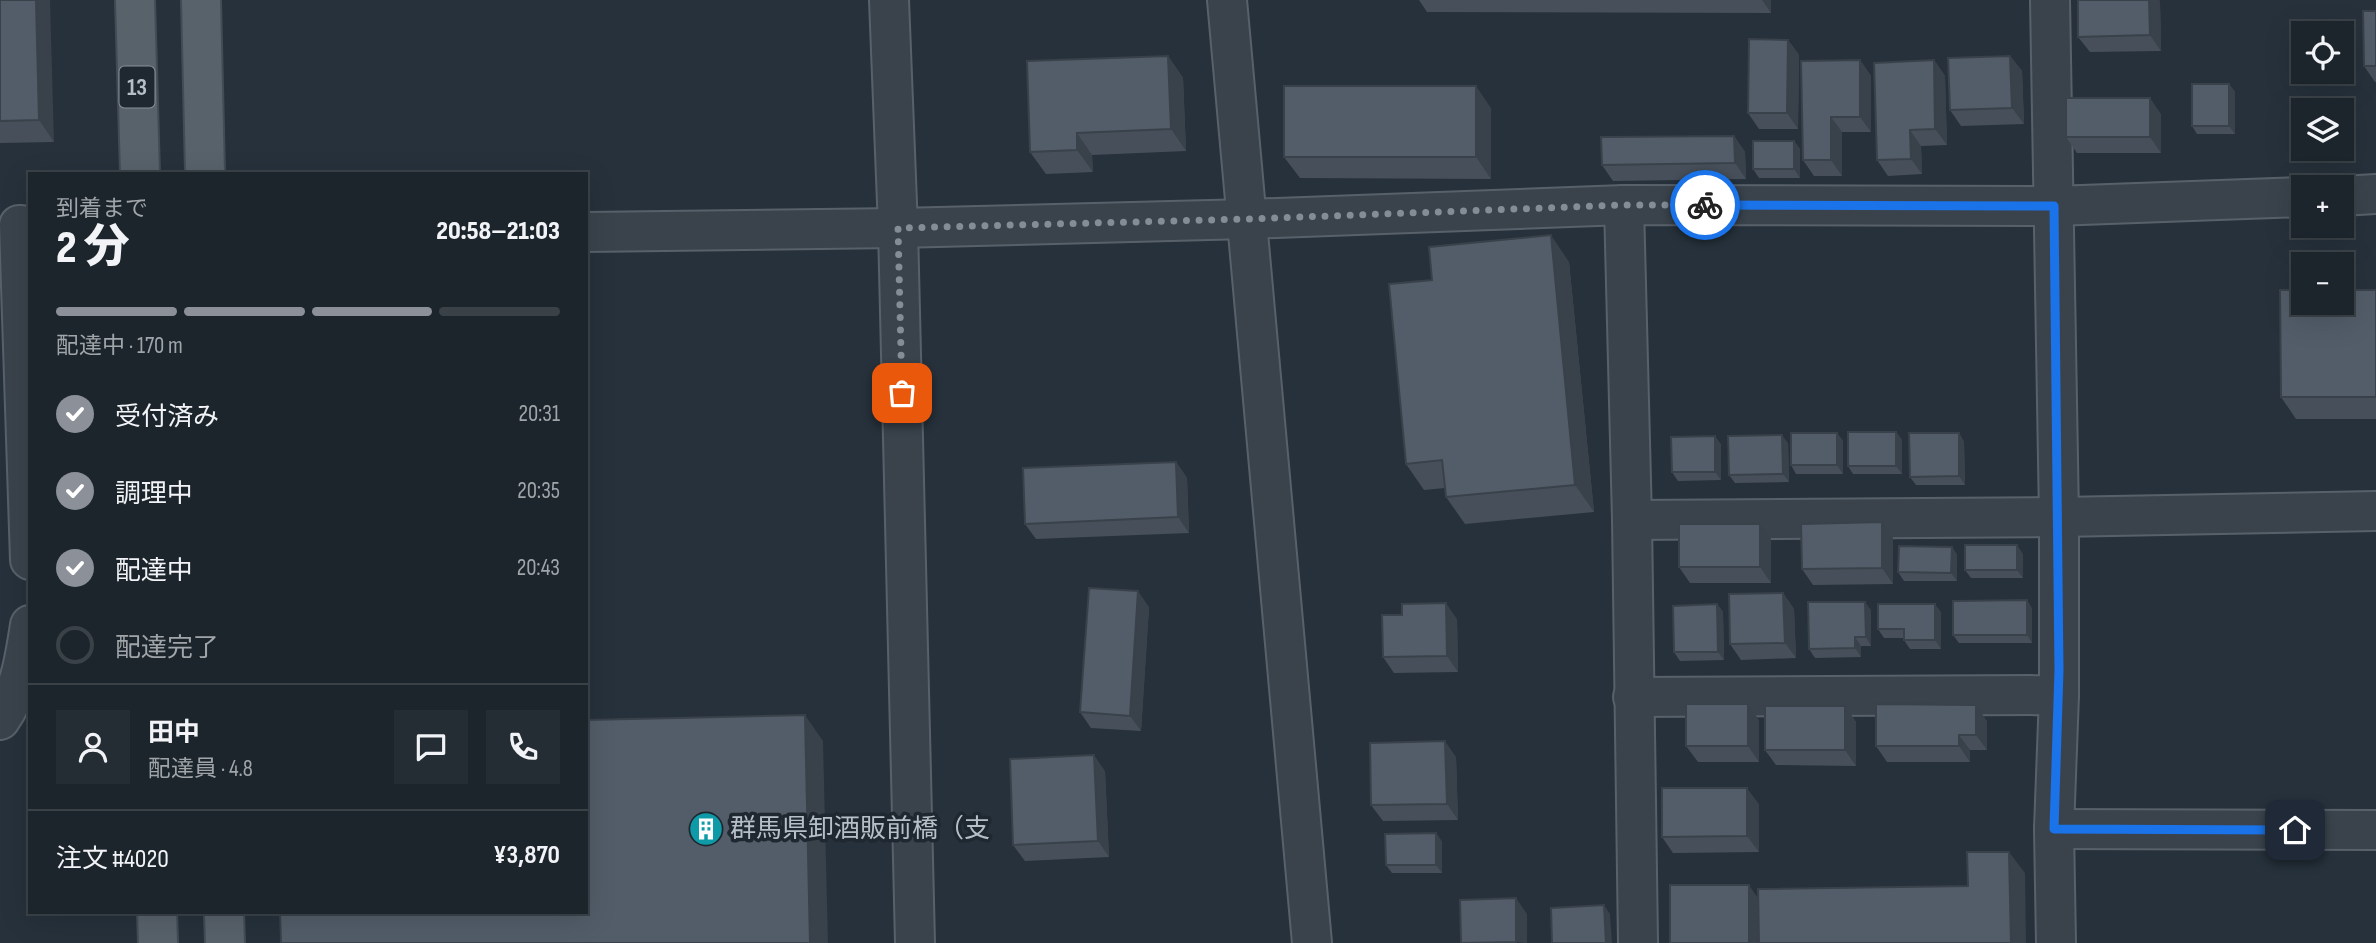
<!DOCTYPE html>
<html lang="ja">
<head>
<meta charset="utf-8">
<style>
  :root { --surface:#1c252c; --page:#252d34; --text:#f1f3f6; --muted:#a0a5a9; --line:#3a4248; --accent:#8c9099 }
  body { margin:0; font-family:"Sofia Sans Condensed","Noto Sans JP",sans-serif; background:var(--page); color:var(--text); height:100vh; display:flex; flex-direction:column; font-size:26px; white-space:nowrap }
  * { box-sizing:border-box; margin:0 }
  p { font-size:23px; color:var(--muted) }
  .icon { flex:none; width:38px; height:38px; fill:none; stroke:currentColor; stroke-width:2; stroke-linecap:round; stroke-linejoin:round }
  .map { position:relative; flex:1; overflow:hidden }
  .details { position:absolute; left:28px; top:172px; width:560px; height:742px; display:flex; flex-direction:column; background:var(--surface); border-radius:0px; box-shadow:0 7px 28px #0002,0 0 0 2px var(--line) }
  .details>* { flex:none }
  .tools { position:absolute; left:2291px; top:21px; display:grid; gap:14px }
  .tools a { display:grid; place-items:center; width:63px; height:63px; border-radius:0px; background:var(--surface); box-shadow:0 7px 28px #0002,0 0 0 2px var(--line); font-size:35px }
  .pin { position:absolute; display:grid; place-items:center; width:60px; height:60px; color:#fff; margin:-30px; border-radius:14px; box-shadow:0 4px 10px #0006 }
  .courier { position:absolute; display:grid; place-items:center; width:70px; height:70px; margin:-35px; border:5px solid #1a73e8; border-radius:50%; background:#fff; color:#222; box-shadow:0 2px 9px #0007 }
  .headline em { font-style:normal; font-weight:800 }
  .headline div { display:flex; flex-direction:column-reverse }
  .headline { display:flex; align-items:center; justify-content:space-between; height:119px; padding:0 28px }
  h1 { font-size:46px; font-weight:800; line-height:52px }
  .bar { display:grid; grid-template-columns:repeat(4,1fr); gap:10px 7px; align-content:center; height:84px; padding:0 28px }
  .bar i { height:9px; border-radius:5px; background:var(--line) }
  .bar .active { background:var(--accent) }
  .bar p { grid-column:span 4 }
  .line { display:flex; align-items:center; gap:18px; padding:0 28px; border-top:2px solid var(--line) }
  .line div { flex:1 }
  .round { display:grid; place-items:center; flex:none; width:74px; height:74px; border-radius:0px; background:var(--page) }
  ol { padding:0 28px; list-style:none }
  li { display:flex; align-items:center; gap:21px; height:77px }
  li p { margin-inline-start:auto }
  li .icon { padding:7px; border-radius:50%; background:var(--accent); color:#fff; stroke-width:4 }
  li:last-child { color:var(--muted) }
  li i { width:38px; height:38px; border:4px solid var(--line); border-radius:50% }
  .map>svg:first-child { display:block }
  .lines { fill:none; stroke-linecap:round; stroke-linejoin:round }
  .minor-casing { stroke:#58616a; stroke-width:42 }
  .major-casing { stroke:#434c55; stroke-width:42 }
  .minor { stroke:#3a434c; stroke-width:38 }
  .major { stroke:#58626b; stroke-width:38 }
  .wall { fill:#47505a }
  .shaded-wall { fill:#39414a }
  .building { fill:#525d69; stroke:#39414a; stroke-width:2 }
  .done { stroke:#848d96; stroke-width:7; stroke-dasharray:0 12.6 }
  .route { stroke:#1a73e8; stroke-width:9 }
  .labels { text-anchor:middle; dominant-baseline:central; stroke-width:7; stroke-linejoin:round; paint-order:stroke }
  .shield { fill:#1f2831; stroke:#89919a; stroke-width:2 }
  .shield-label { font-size:24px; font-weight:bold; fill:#b6bec7 }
  .poi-label { font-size:26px; fill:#b6bec7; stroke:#1f2831; text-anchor:start }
</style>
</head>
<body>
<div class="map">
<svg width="2376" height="943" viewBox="0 0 2376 943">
  <rect width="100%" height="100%" fill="#26313b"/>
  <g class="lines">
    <g class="minor-casing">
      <g id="minor">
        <polyline points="889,0 898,228 915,943"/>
        <polyline points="1227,0 1312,943"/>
        <polyline points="2050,0 2059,517 2059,695 2054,829 2056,943"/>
        <polyline points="2342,196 2376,194"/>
        <polyline points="1624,205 1632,520 1638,943"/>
        <polyline points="30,226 19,225 30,560"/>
        <polyline points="586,232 898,228 1248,219 1624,205 2054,206 2303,197"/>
        <polyline points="1632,520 2059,517 2376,511"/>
        <polyline points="1633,697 2059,695"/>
        <path d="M0 720C20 692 25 658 30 625"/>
        <polyline points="2054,829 2376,830"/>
      </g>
    </g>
    <g class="major-casing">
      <g id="major">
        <polyline points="135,0 140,173"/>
        <polyline points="201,0 205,173"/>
        <polyline points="157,912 158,943"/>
        <polyline points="224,912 225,943"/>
      </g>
    </g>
    <use href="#minor" class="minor"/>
    <use href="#major" class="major"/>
  </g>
  <g class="wall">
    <polygon points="0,0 54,142 0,143"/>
    <polygon points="1419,0 1771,0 1771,13 1427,12"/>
    <polygon points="2078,0 2159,0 2160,2 2161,51 2090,52 2078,37"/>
    <polygon points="2376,11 2376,82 2375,82 2364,66"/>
    <polygon points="1788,40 1799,55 1798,129 1759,129 1748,113"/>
    <polygon points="1168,56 1183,78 1186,151 1092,155 1093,172 1046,174 1030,152"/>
    <polygon points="2010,56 2022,71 2024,124 1961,126 1950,110"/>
    <polygon points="1860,60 1871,76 1871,132 1842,132 1842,176 1814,176 1803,160"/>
    <polygon points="1934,60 1945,76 1947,145 1921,146 1922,174 1888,176 1877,160"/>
    <polygon points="2229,84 2235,92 2235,134 2197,134 2192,126"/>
    <polygon points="1491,108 1491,179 1300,178 1284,157"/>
    <polygon points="2161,114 2161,153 2077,153 2066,137"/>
    <polygon points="1734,136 1745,152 1746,179 1613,181 1602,165"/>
    <polygon points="1794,141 1800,149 1800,178 1759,178 1753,169"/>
    <polygon points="1569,262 1594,512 1465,524 1446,497 1445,488 1424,490 1406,464 1432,280"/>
    <polygon points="2376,290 2376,419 2296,419 2281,397"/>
    <polygon points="1896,432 1902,440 1902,474 1853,474 1848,466"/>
    <polygon points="1837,433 1843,441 1843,474 1796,474 1791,465"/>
    <polygon points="1959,433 1964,442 1965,485 1916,485 1910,477"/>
    <polygon points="1788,443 1789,482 1735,483 1729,475"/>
    <polygon points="1721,444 1721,480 1678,481 1672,472"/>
    <polygon points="1176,462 1187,478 1189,533 1036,539 1025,524"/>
    <polygon points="1893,538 1893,584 1813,585 1802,569"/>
    <polygon points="1771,539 1771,583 1690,583 1679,567"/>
    <polygon points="1952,547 1957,555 1957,581 1904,581 1898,572"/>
    <polygon points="2023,554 2023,578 1971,578 1965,570"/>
    <polygon points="1783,593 1794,609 1796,658 1741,660 1730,644"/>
    <polygon points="1717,604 1723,612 1724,660 1680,661 1674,652"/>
    <polygon points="1149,607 1141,731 1091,728 1080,712"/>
    <polygon points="2032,608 2032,643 1959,643 1953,635"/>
    <polygon points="1871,610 1871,646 1861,646 1861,657 1815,658 1809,649"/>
    <polygon points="1941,612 1941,649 1910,649 1904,640 1904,638 1884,638 1878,629"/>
    <polygon points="1457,619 1458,672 1394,673 1383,657"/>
    <polygon points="1845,706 1856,722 1856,766 1776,765 1765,750"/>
    <polygon points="1759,720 1759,762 1698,762 1686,746"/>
    <polygon points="1987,721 1987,750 1970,750 1970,762 1887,762 1876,746"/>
    <polygon points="1456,757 1458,820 1383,821 1371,805"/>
    <polygon points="1105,771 1109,857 1025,861 1013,845"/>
    <polygon points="1759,804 1759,852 1673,853 1662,837"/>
    <polygon points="1436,833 1442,842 1442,873 1392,873 1386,865"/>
  </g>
  <g class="shaded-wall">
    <polygon points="36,0 50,0 54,142 39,120"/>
    <polygon points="1762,0 1771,0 1771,13"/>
    <polygon points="2149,0 2159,0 2160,2 2161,51 2150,35"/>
    <polygon points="1788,40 1799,55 1798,129 1787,113"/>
    <polygon points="1168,56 1183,78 1186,151 1171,129"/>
    <polygon points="2010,56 2022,71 2024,124 2012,108"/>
    <polygon points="1860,60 1871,76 1871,132 1860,117"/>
    <polygon points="1934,60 1945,76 1947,145 1935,129"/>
    <polygon points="2229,84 2235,92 2235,134 2229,126"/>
    <polygon points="1476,86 1491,108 1491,179 1476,157"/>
    <polygon points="2150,98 2161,114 2161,153 2150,137"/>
    <polygon points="1831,117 1842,132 1842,176 1831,160"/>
    <polygon points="1910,130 1921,146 1922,174 1911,159"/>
    <polygon points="1077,133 1092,155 1093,172 1077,150"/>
    <polygon points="1734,136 1745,152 1746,179 1735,163"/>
    <polygon points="1794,141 1800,149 1800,178 1794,169"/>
    <polygon points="1551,235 1569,262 1594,512 1575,485"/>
    <polygon points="1896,432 1902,440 1902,474 1896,466"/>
    <polygon points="1837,433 1843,441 1843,474 1837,465"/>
    <polygon points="1959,433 1964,442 1965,485 1959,476"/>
    <polygon points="1782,435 1788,443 1789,482 1783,474"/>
    <polygon points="1715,436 1721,444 1721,480 1715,472"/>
    <polygon points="1176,462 1187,478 1189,533 1178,517"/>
    <polygon points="1882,522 1893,538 1893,584 1882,568"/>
    <polygon points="1760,524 1771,539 1771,583 1760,567"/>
    <polygon points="2017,545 2023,554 2023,578 2017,570"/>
    <polygon points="1952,547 1957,555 1957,581 1951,573"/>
    <polygon points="1138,591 1149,607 1141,731 1130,716"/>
    <polygon points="1783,593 1794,609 1796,658 1785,643"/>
    <polygon points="2027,600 2032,608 2032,643 2027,635"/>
    <polygon points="1865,602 1871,610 1871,646 1866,637"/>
    <polygon points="1446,603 1457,619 1458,672 1447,656"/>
    <polygon points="1717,604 1723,612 1724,660 1718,652"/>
    <polygon points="1935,604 1941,612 1941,649 1935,640"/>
    <polygon points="1855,637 1861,646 1861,657 1855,648"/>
    <polygon points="1748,704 1759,720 1759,762 1748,746"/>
    <polygon points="1976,705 1987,721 1987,750 1976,735"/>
    <polygon points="1845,706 1856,722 1856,766 1845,750"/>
    <polygon points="805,715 823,741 828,943 810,943"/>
    <polygon points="1959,735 1970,750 1970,762 1959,746"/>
    <polygon points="1445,741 1456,757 1458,820 1447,804"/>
    <polygon points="1094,755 1105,771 1109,857 1098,841"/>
    <polygon points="1747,788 1759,804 1759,852 1747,836"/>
    <polygon points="1436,833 1442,842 1442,873 1436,865"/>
    <polygon points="2009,852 2025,873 2026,943 2011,943"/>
    <polygon points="1749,885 1760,901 1760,943 1749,943"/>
    <polygon points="1516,898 1527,914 1527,943 1516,942"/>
    <polygon points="1604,905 1610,914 1612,943 1606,943"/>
  </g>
  <g class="building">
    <polygon points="0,0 36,0 39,120 0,121"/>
    <polygon points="2078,0 2149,0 2150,35 2078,37"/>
    <polygon points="2363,11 2376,11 2376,66 2364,66"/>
    <polygon points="1749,39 1788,40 1787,113 1748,113"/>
    <polygon points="1168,56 1171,129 1077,133 1077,150 1030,152 1027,61"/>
    <polygon points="2010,56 2012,108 1950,110 1948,58"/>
    <polygon points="1860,60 1860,117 1831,117 1831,160 1803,160 1801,61"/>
    <polygon points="1934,60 1935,129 1910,130 1911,159 1877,160 1874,63"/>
    <rect x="2192" y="84" width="37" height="42"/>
    <rect x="1284" y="86" width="192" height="71"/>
    <rect x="2066" y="98" width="84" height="39"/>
    <polygon points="1734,136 1735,163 1602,165 1601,137"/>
    <rect x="1753" y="141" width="41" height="28"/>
    <polygon points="1551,235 1575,485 1446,497 1442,460 1406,464 1389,284 1432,280 1429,247"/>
    <polygon points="2280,290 2303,290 2303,303 2342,303 2342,290 2376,290 2376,397 2281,397"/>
    <rect x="1848" y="432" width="48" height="34"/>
    <rect x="1791" y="433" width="46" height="32"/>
    <polygon points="1909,433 1959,433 1959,476 1910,477"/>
    <polygon points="1782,435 1783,474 1729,475 1728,436"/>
    <polygon points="1715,436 1715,472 1672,472 1671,437"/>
    <polygon points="1176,462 1178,517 1025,524 1023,468"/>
    <polygon points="1882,522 1882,568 1802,569 1801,524"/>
    <rect x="1679" y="524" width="81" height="43"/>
    <rect x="1965" y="545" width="52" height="25"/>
    <polygon points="1899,546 1952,547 1951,573 1898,572"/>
    <polygon points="1089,588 1138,591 1130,716 1080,712"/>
    <polygon points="1783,593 1785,643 1730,644 1729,594"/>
    <polygon points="2027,600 2027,635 1953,635 1953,601"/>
    <polygon points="1808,602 1865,602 1866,637 1855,637 1855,648 1809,649"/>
    <polygon points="1446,603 1447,656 1383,657 1382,615 1402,615 1402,604"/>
    <polygon points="1717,604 1718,652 1674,652 1673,606"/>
    <polygon points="1878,604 1935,604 1935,640 1904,640 1904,629 1878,629"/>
    <rect x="1686" y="704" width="62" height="42"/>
    <polygon points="1876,704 1976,705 1976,735 1959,735 1959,746 1876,746"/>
    <rect x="1765" y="706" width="80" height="44"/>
    <polygon points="805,715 810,943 281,943 280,912 586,912 586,720"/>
    <polygon points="1445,741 1447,804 1371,805 1370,743"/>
    <polygon points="1094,755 1098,841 1013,845 1010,759"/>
    <polygon points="1662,788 1747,788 1747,836 1662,837"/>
    <polygon points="1436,833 1436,865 1386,865 1385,834"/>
    <polygon points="1967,852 2009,852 2011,943 1759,943 1758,889 1968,886"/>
    <rect x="1670" y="885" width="79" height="58"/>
    <polygon points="1516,898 1516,942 1461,943 1460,900"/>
    <polygon points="1604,905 1606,943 1552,943 1551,908"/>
  </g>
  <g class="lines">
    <polyline class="done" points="902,393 898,228 1248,219 1624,205 1705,205"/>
    <polyline class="route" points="1705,205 2054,206 2059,670 2054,829 2295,830"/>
  </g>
  <defs>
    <g id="building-disc" transform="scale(1.75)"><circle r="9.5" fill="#0f9aa8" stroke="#1f2831"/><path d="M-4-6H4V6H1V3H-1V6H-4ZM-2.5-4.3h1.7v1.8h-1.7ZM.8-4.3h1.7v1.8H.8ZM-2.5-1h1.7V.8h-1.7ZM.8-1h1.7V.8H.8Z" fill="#fff"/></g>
  </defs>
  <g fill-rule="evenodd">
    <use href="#building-disc" x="706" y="829"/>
  </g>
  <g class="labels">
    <rect class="shield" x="119.5" y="66.5" width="35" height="41" rx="5"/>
    <g class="shield-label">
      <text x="137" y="87">13</text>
    </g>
    <g class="poi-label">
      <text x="730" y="829">群馬県卸酒販前橋（支</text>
    </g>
  </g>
</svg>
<div class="tools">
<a><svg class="icon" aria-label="locate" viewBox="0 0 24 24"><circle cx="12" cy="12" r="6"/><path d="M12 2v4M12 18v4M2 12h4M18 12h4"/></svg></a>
<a><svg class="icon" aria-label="layers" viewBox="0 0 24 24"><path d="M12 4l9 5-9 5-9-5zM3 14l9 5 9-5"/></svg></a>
<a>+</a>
<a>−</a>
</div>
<div class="pin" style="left:902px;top:393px;background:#ea580c"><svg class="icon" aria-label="bag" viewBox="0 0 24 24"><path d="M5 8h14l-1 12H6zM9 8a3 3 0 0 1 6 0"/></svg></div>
<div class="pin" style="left:2295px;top:830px;background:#1f2937"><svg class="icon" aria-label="home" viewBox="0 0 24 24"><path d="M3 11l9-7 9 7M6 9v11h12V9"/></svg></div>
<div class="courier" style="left:1705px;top:205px"><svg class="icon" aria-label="bike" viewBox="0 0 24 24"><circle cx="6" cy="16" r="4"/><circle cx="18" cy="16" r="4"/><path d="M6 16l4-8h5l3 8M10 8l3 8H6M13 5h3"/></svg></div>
<section class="details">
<div class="headline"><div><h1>2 分</h1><p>到着まで</p></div><em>20:58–21:03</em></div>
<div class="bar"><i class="active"></i><i class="active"></i><i class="active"></i><i></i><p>配達中 · 170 m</p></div>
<ol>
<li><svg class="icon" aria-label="check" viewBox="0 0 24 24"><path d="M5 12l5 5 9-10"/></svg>受付済み<p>20:31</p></li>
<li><svg class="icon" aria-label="check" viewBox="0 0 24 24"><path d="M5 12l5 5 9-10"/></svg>調理中<p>20:35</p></li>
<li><svg class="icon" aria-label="check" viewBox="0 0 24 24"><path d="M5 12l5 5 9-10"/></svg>配達中<p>20:43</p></li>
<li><i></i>配達完了</li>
</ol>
<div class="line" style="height:126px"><a class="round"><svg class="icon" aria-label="person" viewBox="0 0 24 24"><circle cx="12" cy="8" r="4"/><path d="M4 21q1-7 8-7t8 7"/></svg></a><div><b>田中</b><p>配達員 · 4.8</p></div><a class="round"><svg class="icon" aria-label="chat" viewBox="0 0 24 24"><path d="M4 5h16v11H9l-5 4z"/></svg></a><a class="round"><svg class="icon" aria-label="phone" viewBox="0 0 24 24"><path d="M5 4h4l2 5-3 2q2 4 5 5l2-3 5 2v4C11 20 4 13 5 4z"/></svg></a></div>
<div class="line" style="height:91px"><div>注文 #4020</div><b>¥3,870</b></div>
</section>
</div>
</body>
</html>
